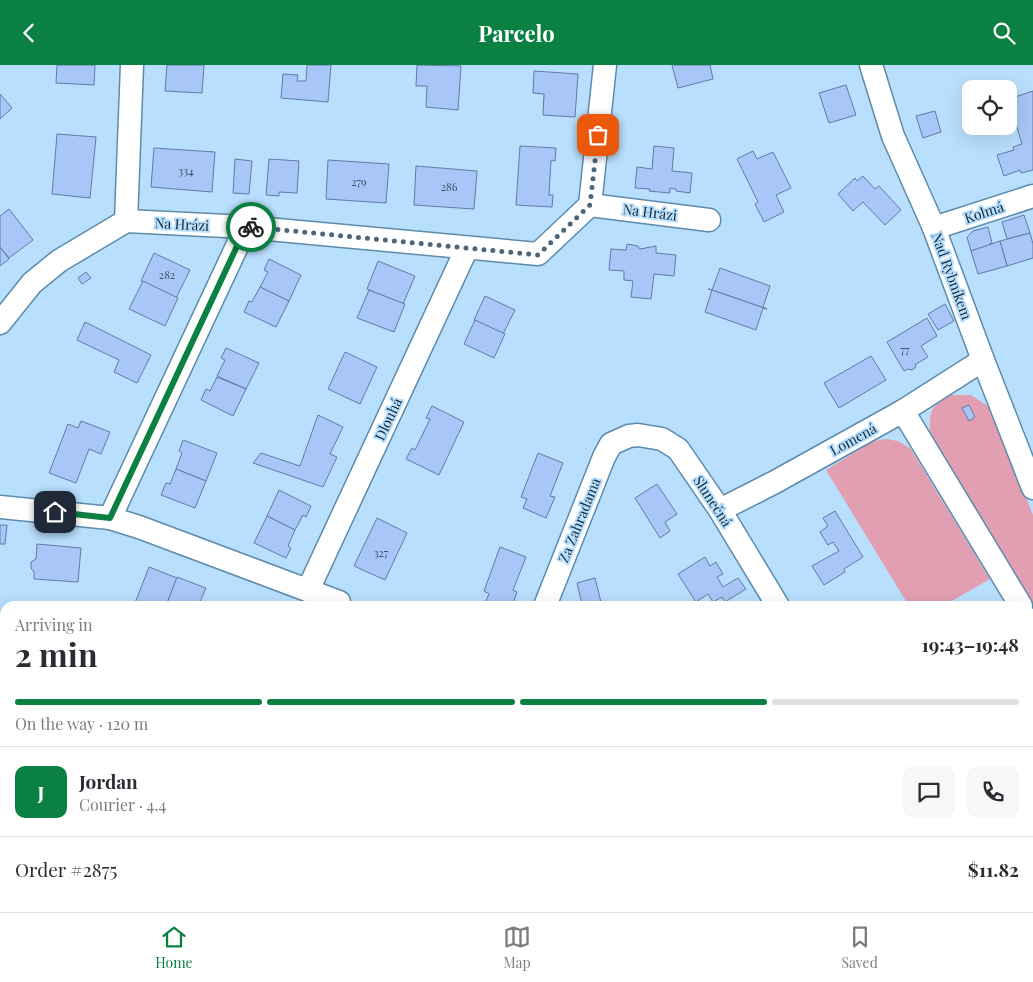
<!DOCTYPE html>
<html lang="en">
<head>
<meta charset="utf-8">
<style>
  :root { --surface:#fff; --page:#f7f7f7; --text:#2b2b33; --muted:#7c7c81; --line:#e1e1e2; --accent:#0b8043 }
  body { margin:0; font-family:"Playfair Display",serif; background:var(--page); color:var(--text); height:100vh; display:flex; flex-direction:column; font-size:19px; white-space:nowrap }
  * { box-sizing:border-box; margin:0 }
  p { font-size:16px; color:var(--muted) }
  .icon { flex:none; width:28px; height:28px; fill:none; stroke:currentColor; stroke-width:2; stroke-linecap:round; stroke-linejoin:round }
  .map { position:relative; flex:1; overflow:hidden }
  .details { position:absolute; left:0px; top:536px; width:1034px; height:311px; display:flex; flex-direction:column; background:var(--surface); border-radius:15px 15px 0 0; box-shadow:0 5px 20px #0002 }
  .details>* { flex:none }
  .controls { position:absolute; left:962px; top:15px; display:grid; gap:10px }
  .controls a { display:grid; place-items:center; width:55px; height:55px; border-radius:10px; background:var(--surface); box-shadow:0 5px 20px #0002; font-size:25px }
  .pin { position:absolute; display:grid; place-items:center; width:42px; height:42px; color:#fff; margin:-21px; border-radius:10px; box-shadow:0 2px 8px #0006 }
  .courier { position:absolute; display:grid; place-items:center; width:50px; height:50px; margin:-25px; border:4px solid #0b8043; border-radius:50%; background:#fff; color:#222; box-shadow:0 1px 6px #0007 }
  .summary em { font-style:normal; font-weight:700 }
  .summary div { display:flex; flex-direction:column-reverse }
  .summary { display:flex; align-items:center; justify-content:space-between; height:85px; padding:0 15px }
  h1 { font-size:32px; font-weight:700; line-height:38px }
  .bar { display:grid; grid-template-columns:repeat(4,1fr); gap:8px 5px; align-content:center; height:60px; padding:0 15px }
  .bar i { height:6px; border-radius:4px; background:var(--line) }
  .bar .selected { background:var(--accent) }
  .bar p { grid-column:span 4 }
  .line { display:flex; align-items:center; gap:12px; padding:0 15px; border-top:1px solid var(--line) }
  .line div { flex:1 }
  .round { display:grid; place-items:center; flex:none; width:52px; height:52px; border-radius:10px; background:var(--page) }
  header { display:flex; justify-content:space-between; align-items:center; height:65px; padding:0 15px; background:var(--accent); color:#fff; font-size:22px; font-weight:700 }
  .dock { display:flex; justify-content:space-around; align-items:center; height:70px; border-top:1px solid var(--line); background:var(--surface); font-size:14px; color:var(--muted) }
  .dock a { display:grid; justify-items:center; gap:2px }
  .dock .selected { color:var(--accent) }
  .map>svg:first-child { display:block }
  .green { fill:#e29fb2 }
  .building { fill:#a8c6f7; stroke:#617ba5 }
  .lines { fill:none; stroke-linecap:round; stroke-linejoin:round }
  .street-casing { stroke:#5c8bad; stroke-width:25 }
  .street { stroke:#fff; stroke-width:22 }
  .done { stroke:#4d677a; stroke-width:5; stroke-dasharray:0 9 }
  .route { stroke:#0b8043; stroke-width:6 }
  .labels { text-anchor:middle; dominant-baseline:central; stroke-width:4; stroke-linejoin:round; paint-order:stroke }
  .number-label { font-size:11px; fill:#384e65 }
  .street-label { font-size:14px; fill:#132634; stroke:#b8dffd }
</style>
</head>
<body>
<header><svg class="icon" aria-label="back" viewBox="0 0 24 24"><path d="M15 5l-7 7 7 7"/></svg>Parcelo<svg class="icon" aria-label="search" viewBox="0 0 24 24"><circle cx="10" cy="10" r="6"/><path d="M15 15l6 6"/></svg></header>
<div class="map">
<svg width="1033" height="847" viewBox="0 0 1033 847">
  <rect width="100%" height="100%" fill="#b8dffd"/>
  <g class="green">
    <path d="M951 330H971L992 344 1033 450V540L930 369C929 347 930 340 951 330Z"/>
    <polygon points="886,374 898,376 910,383 990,514 943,541 909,541 826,405 873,376"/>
  </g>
  <g class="building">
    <polygon points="57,0 95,0 94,20 56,18"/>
    <polygon points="167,0 204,0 202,28 165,26"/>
    <polygon points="307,0 331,0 328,37 281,33 283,9 298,10 297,16 306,16"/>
    <polygon points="417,0 461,1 458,45 426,42 427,21 416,21"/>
    <polygon points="672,0 710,0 713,14 678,23"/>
    <polygon points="534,6 578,9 575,52 543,50 544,29 533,28"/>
    <polygon points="846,20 856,50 829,58 819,28"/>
    <polygon points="1033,26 1033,105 1021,108 1020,105 1004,111 997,90 1014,85 1013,82 1022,79 1015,56 1009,58 1009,34"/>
    <polygon points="0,29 12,43 0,54"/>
    <polygon points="935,46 941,67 923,73 916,51"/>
    <polygon points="57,69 96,72 90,133 52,129"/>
    <polygon points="520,81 556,83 555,96 551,95 549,130 553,130 552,142 516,140"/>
    <polygon points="654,81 674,83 672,106 692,108 690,128 676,126 676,124 670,123 670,128 649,126 650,124 635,123 637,102 652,104"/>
    <polygon points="154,83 215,87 212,127 151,122"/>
    <polygon points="753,86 757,94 773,87 791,123 776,130 784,147 764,157 755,139 758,137 737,94"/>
    <polygon points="235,94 252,96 249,129 233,128"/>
    <polygon points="269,94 299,96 297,128 279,127 279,131 266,130"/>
    <polygon points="328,95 389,99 386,138 326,134"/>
    <polygon points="416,101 477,106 474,144 414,140"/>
    <polygon points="863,111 875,124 879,121 901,145 885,160 863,137 853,146 838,129 855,113 857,116"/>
    <polygon points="9,144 33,175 9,193 0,182 0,151"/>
    <polygon points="1024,150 1030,168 1007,174 1002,157"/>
    <polygon points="988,162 992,178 989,179 990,180 971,186 967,172 973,166"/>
    <polygon points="1030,168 1033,179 1033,193 1007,201 1000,176"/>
    <polygon points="1000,176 1007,201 978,209 971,186"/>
    <polygon points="627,179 638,181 640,184 656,181 656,188 676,190 674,211 654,209 651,234 631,232 633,216 624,215 624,206 609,205 611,184 626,185"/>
    <polygon points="0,182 9,194 0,201"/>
    <polygon points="154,188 190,205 176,233 141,216"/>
    <polygon points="269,194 301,210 289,236 260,222 268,207 264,205"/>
    <polygon points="378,196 415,211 403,239 367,224"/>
    <polygon points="720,203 770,221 763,242 767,244 712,225"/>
    <polygon points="86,207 91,213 82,219 78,213"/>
    <polygon points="143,216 178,233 165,261 129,244"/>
    <polygon points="260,222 289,236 276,262 244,247 249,236 252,237"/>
    <polygon points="708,224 709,224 767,244 763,243 756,265 705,247 712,225"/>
    <polygon points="369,225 405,239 394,267 357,253"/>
    <polygon points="485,231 515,245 503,269 474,255"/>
    <polygon points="945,239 954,256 938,265 928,249"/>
    <polygon points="927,253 937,271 921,281 928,292 916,299 915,303 912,305 908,304 904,306 887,277"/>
    <polygon points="475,255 505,269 494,293 464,279"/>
    <polygon points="85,257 151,290 137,318 114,307 119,295 77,275"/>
    <polygon points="226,283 259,298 246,324 217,311 225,295 221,293"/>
    <polygon points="345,287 377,302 360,339 328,324"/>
    <polygon points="871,291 886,315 839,343 824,318"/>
    <polygon points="217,312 246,324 233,351 201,335 206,324 210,326"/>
    <polygon points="969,340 975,352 969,356 962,343"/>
    <polygon points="432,341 464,357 439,410 406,394 412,383 415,385 430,354 426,353"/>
    <polygon points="318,350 343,362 330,389 337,392 323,422 253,398 261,388 300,401"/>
    <polygon points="81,356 110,367 101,389 89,384 76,418 49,408 68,359 78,363"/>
    <polygon points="183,375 217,388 206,416 176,404 182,388 179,386"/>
    <polygon points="538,388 563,398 550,431 555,432 546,453 523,443 527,434 521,432"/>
    <polygon points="176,404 206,416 195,443 161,430 166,418 170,419"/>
    <polygon points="657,419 677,449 665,457 670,466 660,473 635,433"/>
    <polygon points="279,425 311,441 306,452 303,450 295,465 267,451"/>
    <polygon points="835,446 863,492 844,504 845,507 824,520 812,501 839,486 833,477 828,480 820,467 828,461 823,453"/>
    <polygon points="267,451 295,465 288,481 291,483 286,493 254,478"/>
    <polygon points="377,453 407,468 385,515 354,501"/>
    <polygon points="0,460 7,460 5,479 0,479"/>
    <polygon points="37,479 81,483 78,517 34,514 34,507 31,503 31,497 36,494"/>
    <polygon points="500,482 526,492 513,525 517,527 512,541 493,541 485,538 489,529 484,526"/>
    <polygon points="705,492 710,501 716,497 723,509 717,512 723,522 738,513 746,524 725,537 722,532 713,537 708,529 696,537 678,509"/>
    <polygon points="149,502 177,513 166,541 144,541 135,538"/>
    <polygon points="177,512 206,523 198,541 166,541"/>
    <polygon points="595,513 602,541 572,541 582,539 577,518"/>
    <polygon points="1033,638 1033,664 1029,657 1029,640"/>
    <polygon points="1029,828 1033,834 1033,847 1003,847 1000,842 1029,842"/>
    <polygon points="380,842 401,842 406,847 376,847"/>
    <polygon points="521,842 569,842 565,847 523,847 524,845"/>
  </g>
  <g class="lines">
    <g class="street-casing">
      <g id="street">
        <polyline points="871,0 893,71 934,163 983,295 1033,423"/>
        <polyline points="590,140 709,155"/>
        <polyline points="126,156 132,0"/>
        <polyline points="934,163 1033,131"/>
        <polyline points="0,258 32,218 59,196 126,156 246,162 538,189 590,140 605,0"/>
        <polyline points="903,346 1021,541"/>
        <polyline points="0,442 110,453 139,462 339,537"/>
        <polyline points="720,445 775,417 903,346 983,295"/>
        <polyline points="110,453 246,162"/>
        <polyline points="308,525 467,183"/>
        <polyline points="545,541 604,392 611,379 629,371 638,370 662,374 678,384 720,445 778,541"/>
        <polyline points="1029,554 1033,561"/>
        <polyline points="471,842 476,847"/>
        <polyline points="689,842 692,847"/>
        <polyline points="972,842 975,847"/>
        <polyline points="179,845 185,842"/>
        <polyline points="611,847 615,842"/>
      </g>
    </g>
    <use href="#street" class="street"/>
  </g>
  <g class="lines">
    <polyline class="done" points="251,162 538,190 590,140 598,70"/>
    <polyline class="route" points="55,447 110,453 246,162 251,162"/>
  </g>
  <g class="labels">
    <g class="number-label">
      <text x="186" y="105">334</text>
      <text x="359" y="116">279</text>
      <text x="449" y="121">286</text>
      <text x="167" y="209">282</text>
      <text x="905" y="284">77</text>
      <text x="381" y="487">327</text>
    </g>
    <g class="street-label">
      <text transform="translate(650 147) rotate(7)">Na Hrázi</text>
      <text transform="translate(984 147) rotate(-18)">Kolmá</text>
      <text transform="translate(182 159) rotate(3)">Na Hrázi</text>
      <text transform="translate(952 211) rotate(70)">Nad Rybníkem</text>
      <text transform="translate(388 354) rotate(-65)">Dlouhá</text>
      <text transform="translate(853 374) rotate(-29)">Lomená</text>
      <text transform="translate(713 436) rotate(57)">Slunečná</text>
      <text transform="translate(579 455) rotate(-68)">Za Zahradama</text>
    </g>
  </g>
</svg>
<div class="controls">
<a><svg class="icon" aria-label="locate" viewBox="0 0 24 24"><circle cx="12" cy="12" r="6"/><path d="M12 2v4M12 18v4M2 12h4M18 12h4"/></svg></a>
</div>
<div class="pin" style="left:598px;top:70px;background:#ea580c"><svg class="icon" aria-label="bag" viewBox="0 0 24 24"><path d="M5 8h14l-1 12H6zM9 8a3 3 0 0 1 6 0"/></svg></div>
<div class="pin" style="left:55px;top:447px;background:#1f2937"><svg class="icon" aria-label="home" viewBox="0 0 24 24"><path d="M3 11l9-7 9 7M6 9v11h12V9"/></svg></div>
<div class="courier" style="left:251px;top:162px"><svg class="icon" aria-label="bike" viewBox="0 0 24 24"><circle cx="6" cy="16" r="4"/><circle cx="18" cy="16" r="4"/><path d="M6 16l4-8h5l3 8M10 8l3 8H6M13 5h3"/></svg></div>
<section class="details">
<div class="summary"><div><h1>2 min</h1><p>Arriving in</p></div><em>19:43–19:48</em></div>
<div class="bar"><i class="selected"></i><i class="selected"></i><i class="selected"></i><i></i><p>On the way · 120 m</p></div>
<div class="line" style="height:90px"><b class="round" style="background:var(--accent);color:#fff">J</b><div><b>Jordan</b><p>Courier · 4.4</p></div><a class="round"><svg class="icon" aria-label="chat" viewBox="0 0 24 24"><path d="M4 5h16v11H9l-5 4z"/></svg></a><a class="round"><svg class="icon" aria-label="phone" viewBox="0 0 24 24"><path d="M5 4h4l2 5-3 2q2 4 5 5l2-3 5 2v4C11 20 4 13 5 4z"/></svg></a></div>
<div class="line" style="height:65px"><div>Order #2875</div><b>$11.82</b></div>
</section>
</div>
<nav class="dock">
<a class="selected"><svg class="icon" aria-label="home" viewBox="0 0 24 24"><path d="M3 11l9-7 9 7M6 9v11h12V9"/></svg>Home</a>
<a><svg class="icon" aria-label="map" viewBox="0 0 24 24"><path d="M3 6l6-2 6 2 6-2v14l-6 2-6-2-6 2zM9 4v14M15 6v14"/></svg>Map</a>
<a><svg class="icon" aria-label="saved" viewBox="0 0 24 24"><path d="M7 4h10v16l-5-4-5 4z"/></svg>Saved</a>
</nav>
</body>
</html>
